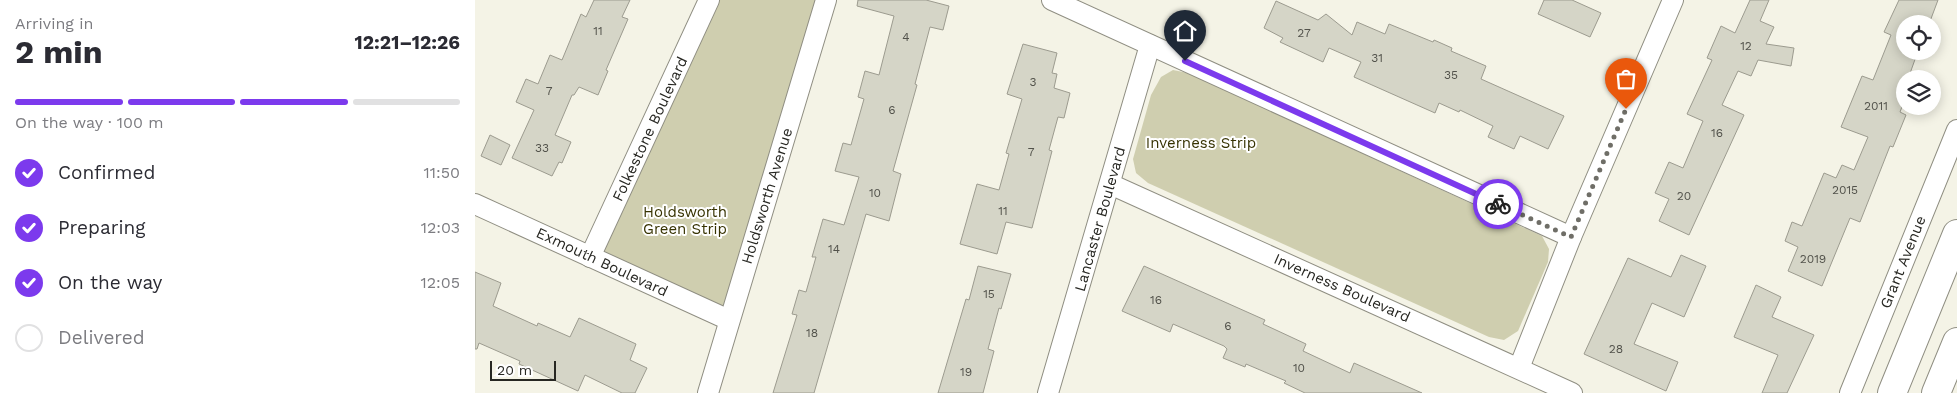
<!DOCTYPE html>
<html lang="en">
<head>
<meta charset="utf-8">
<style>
  :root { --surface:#fff; --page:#f2f2f3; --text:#2b2b33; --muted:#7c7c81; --line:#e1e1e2; --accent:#7c3aed }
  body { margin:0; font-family:"Work Sans",sans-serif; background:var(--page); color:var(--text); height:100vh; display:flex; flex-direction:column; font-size:19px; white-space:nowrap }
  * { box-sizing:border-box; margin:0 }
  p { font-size:16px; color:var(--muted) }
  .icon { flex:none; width:28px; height:28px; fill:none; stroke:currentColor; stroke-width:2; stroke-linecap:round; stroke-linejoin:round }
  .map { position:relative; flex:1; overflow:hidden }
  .drawer { display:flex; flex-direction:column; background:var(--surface); width:475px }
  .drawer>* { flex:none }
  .fabs { position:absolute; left:1421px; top:15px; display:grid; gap:10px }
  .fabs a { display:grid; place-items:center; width:45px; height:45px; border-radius:50%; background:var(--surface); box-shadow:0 2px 12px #0003; font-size:25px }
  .scale { position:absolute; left:15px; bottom:12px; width:66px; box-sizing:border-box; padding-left:5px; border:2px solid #272722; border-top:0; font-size:14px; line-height:18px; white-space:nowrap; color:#272722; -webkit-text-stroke:4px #fff; paint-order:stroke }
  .pin { position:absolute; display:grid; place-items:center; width:42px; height:42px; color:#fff; margin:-51px -21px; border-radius:50% 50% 50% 0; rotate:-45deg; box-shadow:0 0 5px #0007 }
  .pin .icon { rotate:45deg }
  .courier { position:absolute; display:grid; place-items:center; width:50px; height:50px; margin:-25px; border:4px solid #7c3aed; border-radius:50%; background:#fff; color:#222; box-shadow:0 1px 6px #0007 }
  .summary em { font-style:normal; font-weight:700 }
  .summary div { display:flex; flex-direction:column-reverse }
  .summary { display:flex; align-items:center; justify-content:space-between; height:85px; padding:0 15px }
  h1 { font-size:32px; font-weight:700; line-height:38px }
  .bar { display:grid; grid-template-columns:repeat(4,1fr); gap:8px 5px; align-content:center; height:60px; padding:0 15px }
  .bar i { height:6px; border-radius:4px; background:var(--line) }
  .bar .current { background:var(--accent) }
  .bar p { grid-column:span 4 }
  ol { padding:0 15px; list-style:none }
  li { display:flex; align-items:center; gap:15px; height:55px }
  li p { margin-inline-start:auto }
  li .icon { padding:5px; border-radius:50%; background:var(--accent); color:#fff; stroke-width:4 }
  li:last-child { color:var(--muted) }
  li i { width:28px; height:28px; border:2px solid var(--line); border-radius:50% }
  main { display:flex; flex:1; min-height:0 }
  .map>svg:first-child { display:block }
  .green { fill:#cfceaf }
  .building { fill:#d5d5c7; stroke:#9c9b8f }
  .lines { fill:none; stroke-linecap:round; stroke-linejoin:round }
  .street-casing { stroke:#8f8e82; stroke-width:22 }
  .secondary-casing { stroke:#8f8e82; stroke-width:30 }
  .street { stroke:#fff; stroke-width:20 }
  .secondary { stroke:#fff; stroke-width:28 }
  .done { stroke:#6f6e67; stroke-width:5; stroke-dasharray:0 9 }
  .route { stroke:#7c3aed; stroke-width:6 }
  .labels { text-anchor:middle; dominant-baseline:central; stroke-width:4; stroke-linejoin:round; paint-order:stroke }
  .number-label { font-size:12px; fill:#52524b }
  .street-label { font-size:15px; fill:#272722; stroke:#fff }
  .park-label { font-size:15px; fill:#373302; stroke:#fff }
</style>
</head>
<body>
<main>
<section class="drawer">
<div class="summary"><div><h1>2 min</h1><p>Arriving in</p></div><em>12:21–12:26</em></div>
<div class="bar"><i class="current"></i><i class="current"></i><i class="current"></i><i></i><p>On the way · 100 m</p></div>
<ol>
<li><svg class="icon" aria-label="check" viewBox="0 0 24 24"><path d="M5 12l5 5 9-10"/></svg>Confirmed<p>11:50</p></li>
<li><svg class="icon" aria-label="check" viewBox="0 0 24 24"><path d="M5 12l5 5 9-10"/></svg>Preparing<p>12:03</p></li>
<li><svg class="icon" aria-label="check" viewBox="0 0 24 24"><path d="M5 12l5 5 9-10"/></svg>On the way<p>12:05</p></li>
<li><i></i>Delivered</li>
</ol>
</section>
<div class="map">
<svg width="1482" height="393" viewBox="0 0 1482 393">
  <rect width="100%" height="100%" fill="#f4f3e6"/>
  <g class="green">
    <polygon points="234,0 351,0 254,320 115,257"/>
    <polygon points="698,70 713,73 1067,236 1074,249 1073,262 1043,331 1029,340 1014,337 673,183 661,173 658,159 676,95 686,77"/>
  </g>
  <g class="building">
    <polygon points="119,0 155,0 147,17 153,19 131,70 133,71 123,95 104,87 99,95 97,95 80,135 96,142 87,163 84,162 77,176 37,158 59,110 41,102 51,79 63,84 75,55 87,60 106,14 111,17"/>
    <polygon points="383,0 451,0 474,6 468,30 455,27 440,84 442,85 418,171 426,174 414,221 391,214 339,393 298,393 322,315 317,314 324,290 331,292 341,257 337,257 348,219 369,225 384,177 360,171 368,143 376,145 389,99 383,97 390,71 404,75 419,16 382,6"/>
    <polygon points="1069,0 1097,0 1126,13 1115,37 1063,14"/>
    <polygon points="1275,0 1294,0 1285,21 1299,27 1291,44 1319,48 1316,66 1283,60 1276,76 1263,71 1247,105 1269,115 1214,235 1184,221 1194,199 1180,193 1194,162 1208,168 1228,121 1212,114 1237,60 1232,58 1246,26 1260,33"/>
    <polygon points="1424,0 1463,0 1454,24 1430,24 1430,51 1443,51 1433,79 1430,79 1430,99 1425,112 1431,115 1418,147 1415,146 1385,222 1375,218 1347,286 1313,271 1323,247 1310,241 1317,222 1327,226 1349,173 1361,178 1367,165 1379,170 1393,137 1366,127 1387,76 1398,80 1416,35 1409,32"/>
    <polygon points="801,1 843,20 851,14 877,35 882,22 910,34 914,24 958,42 959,40 977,48 976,51 1011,66 1006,79 1089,116 1073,149 1045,136 1039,149 1013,137 1018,126 985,110 984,112 964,103 960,113 879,77 886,62 854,48 848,62 805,42 808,38 789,28"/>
    <polygon points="548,44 582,53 577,73 582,74 579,88 595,93 589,118 583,117 574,150 577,151 557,228 531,222 522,254 485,244 502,184 524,190 534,154 531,153 547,99 532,94"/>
    <polygon points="15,135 35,145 26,165 6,156"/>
    <polygon points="1206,255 1231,266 1209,317 1177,303 1159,344 1203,362 1191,391 1109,354 1153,258 1196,277"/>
    <polygon points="503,266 536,274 526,309 524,308 513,349 519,351 508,393 463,393 491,299 494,300"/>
    <polygon points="669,266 790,320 788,324 831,344 828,351 875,373 879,363 947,393 830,393 809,383 811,381 771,364 770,367 748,358 752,349 749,346 698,324 695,332 647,311"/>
    <polygon points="0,272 26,283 18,306 62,326 63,323 95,337 104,318 161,344 155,360 172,368 160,393 147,393 110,375 103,391 44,364 45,361 4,343 2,349 0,349"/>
    <polygon points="1281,285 1306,297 1297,317 1339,335 1312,393 1287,393 1303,355 1259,337"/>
  </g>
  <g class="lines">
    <g class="street-casing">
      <g id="street">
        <polyline points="577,0 1096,237"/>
        <polyline points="635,184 1097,393"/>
        <polyline points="0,204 254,320"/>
        <polyline points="115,257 234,0"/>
        <polyline points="1044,368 1096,237 1198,0"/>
        <polyline points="233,393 351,0"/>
        <polyline points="573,393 675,45"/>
        <polyline points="1375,393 1482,130"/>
      </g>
    </g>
    <g class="secondary-casing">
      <g id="secondary">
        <polyline points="1417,393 1482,234"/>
        <polyline points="1461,393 1482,342"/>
      </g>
    </g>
    <use href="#street" class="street"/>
    <use href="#secondary" class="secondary"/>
  </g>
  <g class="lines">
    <polyline class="done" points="1023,204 1096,237 1151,109"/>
    <polyline class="route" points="710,61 1023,204"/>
  </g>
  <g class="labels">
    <g class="number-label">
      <text x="123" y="31">11</text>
      <text x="829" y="33">27</text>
      <text x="431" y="37">4</text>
      <text x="1271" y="46">12</text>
      <text x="902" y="58">31</text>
      <text x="976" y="75">35</text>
      <text x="558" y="82">3</text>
      <text x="74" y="91">7</text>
      <text x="1401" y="106">2011</text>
      <text x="417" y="110">6</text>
      <text x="1242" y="133">16</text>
      <text x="67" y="148">33</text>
      <text x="556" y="152">7</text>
      <text x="1370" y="190">2015</text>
      <text x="400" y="193">10</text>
      <text x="1209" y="196">20</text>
      <text x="528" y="211">11</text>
      <text x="359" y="249">14</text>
      <text x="1338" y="259">2019</text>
      <text x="514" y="294">15</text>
      <text x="681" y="300">16</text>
      <text x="753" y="326">6</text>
      <text x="337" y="333">18</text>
      <text x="1141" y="349">28</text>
      <text x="824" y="368">10</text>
      <text x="491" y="372">19</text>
    </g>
    <g class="street-label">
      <text transform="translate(175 129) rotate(-65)">Folkestone Boulevard</text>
      <text transform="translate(292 196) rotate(-73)">Holdsworth Avenue</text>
      <text transform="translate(625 219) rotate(-74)">Lancaster Boulevard</text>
      <text transform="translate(127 262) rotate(25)">Exmouth Boulevard</text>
      <text transform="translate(1428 262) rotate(-68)">Grant Avenue</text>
      <text transform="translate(867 288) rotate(24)">Inverness Boulevard</text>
    </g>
    <g class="park-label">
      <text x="726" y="143">Inverness Strip</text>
      <text x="210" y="212">Holdsworth<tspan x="210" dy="17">Green Strip</tspan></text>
    </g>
  </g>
</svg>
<div class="fabs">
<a><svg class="icon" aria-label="locate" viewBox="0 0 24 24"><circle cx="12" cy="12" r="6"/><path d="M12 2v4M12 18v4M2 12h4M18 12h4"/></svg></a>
<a><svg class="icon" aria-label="layers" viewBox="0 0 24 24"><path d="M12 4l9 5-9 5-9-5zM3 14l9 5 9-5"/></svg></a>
</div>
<div class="scale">20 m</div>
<div class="pin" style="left:1151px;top:109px;background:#ea580c"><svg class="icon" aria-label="bag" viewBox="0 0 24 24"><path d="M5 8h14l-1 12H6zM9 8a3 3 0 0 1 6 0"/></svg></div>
<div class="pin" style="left:710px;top:61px;background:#1f2937"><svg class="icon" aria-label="home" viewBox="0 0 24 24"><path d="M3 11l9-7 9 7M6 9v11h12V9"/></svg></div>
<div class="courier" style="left:1023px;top:204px"><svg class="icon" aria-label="bike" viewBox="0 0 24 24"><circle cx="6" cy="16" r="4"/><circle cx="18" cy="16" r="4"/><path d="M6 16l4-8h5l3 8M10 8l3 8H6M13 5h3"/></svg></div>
</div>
</main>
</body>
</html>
